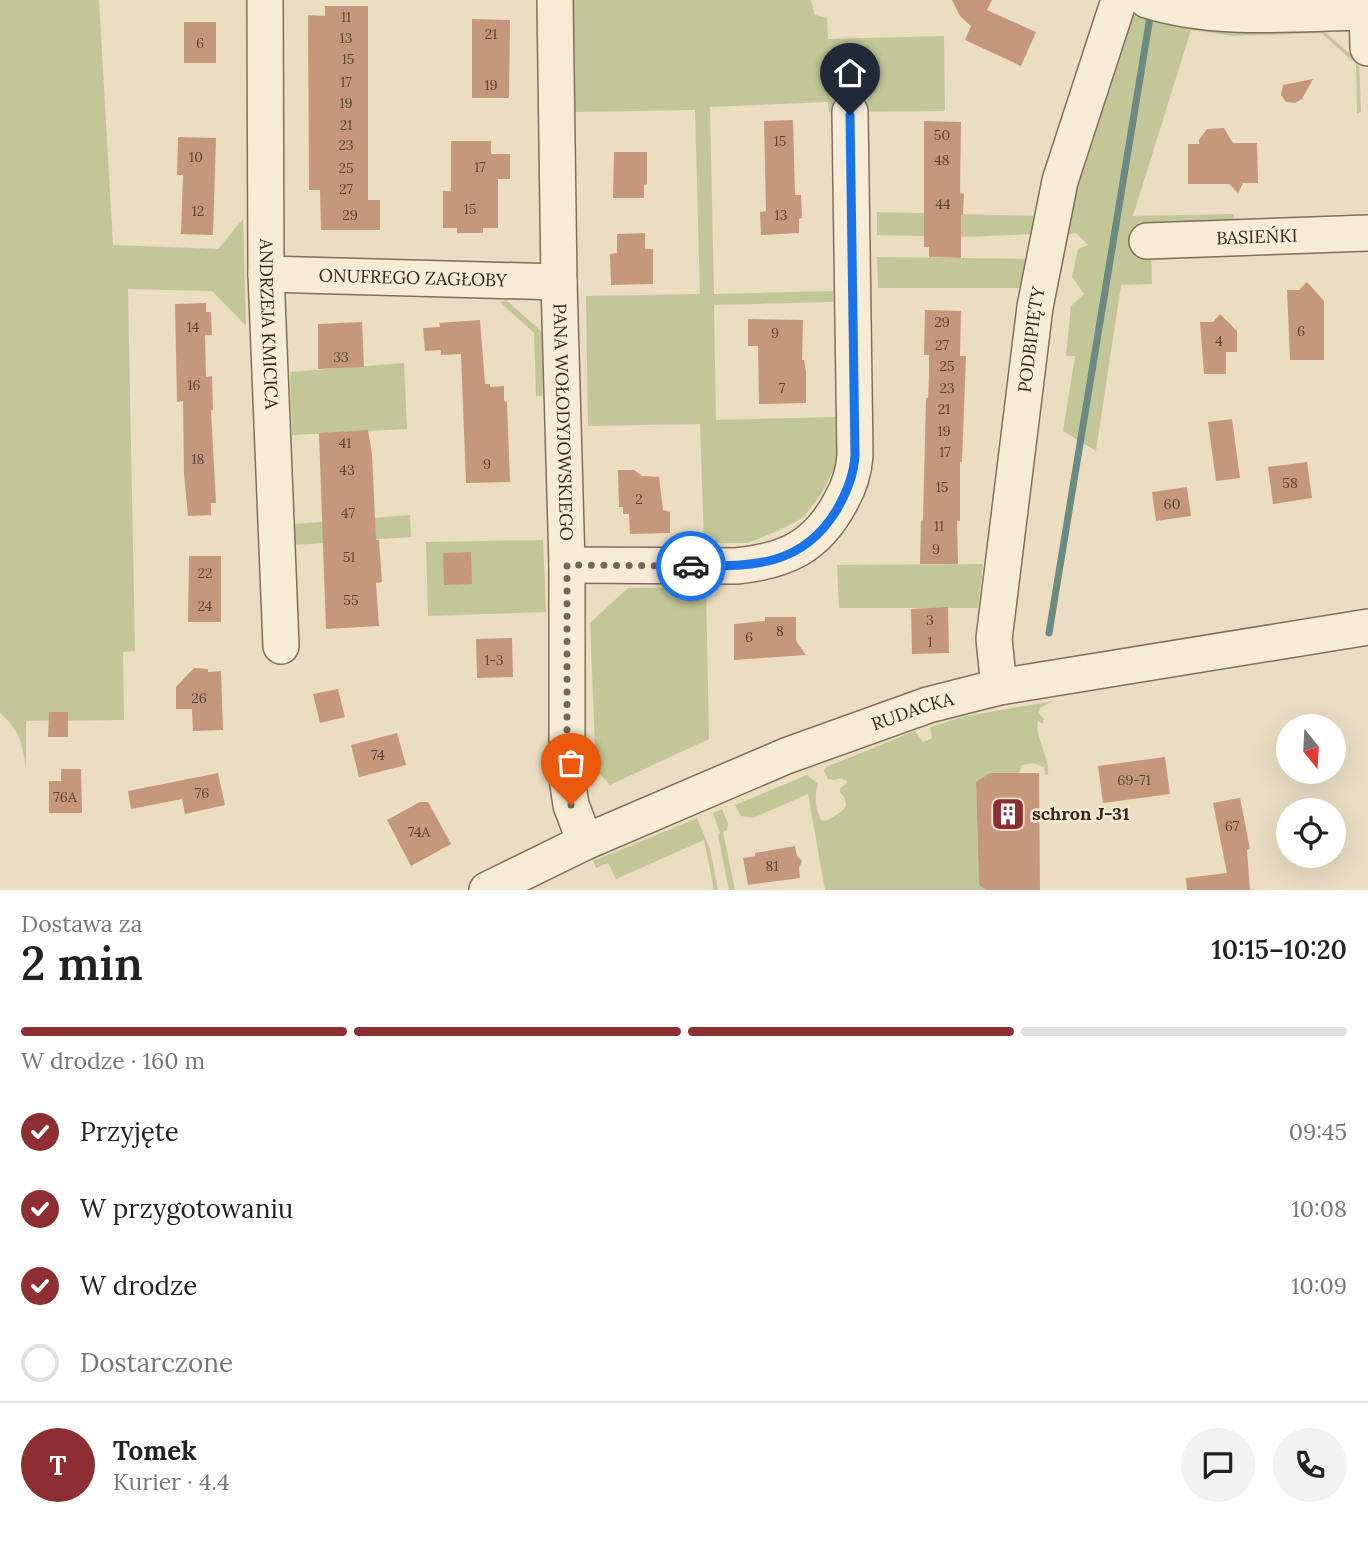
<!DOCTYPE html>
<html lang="pl">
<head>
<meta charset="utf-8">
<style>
  :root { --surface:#fff; --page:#f2f2f2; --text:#222; --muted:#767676; --line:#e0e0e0; --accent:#8d2f32 }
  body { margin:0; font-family:Lora,serif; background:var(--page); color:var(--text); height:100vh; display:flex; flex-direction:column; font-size:26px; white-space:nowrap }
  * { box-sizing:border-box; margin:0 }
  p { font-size:23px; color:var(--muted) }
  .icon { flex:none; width:38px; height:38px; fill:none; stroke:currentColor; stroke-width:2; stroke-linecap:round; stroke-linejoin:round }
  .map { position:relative; height:890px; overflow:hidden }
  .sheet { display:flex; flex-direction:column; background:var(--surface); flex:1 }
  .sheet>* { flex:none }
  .needle { width:46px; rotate:162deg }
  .tools { position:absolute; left:1276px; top:714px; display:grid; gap:14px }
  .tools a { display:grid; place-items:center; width:70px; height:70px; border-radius:50%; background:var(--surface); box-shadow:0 7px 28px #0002; font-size:35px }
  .pin { position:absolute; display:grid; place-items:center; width:60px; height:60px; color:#fff; margin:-72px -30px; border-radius:50% 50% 50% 0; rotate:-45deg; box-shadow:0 0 7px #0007 }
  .pin .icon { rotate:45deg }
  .courier { position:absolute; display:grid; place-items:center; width:70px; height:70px; margin:-35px; border:5px solid #1a73e8; border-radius:50%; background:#fff; color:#222; box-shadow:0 2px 9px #0007 }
  .head em { font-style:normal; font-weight:600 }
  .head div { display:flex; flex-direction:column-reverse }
  .head { display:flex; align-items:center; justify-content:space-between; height:119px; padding:0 21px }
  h1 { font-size:46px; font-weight:600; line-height:52px }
  .bar { display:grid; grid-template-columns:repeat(4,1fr); gap:10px 7px; align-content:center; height:84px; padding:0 21px }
  .bar i { height:9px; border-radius:5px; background:var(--line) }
  .bar .selected { background:var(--accent) }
  .bar p { grid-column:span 4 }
  .line { display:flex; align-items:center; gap:18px; padding:0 21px; border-top:2px solid var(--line) }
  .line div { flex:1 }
  .round { display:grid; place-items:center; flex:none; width:74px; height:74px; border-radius:37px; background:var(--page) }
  ol { padding:0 21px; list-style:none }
  li { display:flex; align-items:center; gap:21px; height:77px }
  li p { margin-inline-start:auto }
  li .icon { padding:7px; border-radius:50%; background:var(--accent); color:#fff; stroke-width:4 }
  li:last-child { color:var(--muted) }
  li i { width:38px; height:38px; border:4px solid var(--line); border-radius:50% }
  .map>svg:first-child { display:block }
  .green { fill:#c3c797 }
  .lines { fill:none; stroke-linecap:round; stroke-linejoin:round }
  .stream { stroke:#6c8a82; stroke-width:7 }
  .building { fill:#c6987b }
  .minor-casing { stroke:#836f5b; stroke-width:38 }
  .minor { stroke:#f6ebd5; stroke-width:35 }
  .done { stroke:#746757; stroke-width:7; stroke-dasharray:0 12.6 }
  .route { stroke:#1a73e8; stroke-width:9 }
  .labels { text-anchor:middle; stroke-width:5; stroke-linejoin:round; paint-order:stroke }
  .number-label { font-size:14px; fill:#584435 }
  .street-label { font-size:18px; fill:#34281e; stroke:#f2e8d1 }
  .poi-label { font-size:18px; font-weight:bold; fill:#34281e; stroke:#f2e8d1; text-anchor:start }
</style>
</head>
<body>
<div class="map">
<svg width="1368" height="890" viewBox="0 0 1368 890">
  <rect width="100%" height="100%" fill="#eaddc2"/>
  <g class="green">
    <path d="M 0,0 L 99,0 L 113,245 L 218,249 L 243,219 L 246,326 L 212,291 L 128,289 L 135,651 L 123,652 L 124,720 L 26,721 L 26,769 C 22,742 21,732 0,713 Z"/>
    <path d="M 573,0 L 811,0 L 815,15 L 827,18 L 828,39 L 944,36 L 945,111 L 829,112 L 828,102 L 710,107 L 714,294 L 833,291 L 833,302 L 714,305 L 716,420 L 835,417 L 836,466 L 821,494 L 804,517 L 782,529 L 748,543 L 704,543 L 700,424 L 588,426 L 586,296 L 700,294 L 695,110 L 575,112 Z"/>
    <path d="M 1135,12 L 1319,27 L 1355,58 L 1359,58 L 1361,112 L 1357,114 L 1356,64 L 1321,33 L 1233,36 L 1191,30 L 1133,216 L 1234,214 L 1234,228 L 1151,248 L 1152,284 L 1121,285 L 1096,451 L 1063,431 L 1075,356 L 1066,356 L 1071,306 L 1084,294 L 1072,277 L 1078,249 L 1088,245 L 1076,233 L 1064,235 L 1077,188 L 1067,186 L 1129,15 Z"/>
    <path d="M 877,212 L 1037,216 L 1033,234 L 961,237 L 877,235 Z"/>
    <path d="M 877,257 L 1028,259 L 1023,288 L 878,288 Z"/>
    <path d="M 506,300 L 542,332 L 543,396 L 536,396 L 534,333 L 500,302 Z"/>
    <path d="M 404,363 L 407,429 L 292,435 L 290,372 Z"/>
    <path d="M 410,515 L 411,537 L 295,545 L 294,524 Z"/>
    <path d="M 543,540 L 546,612 L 428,616 L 426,542 Z"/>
    <path d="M 983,564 L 978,608 L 839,608 L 837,565 Z"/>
    <path d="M 706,587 L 709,739 L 610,785 L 596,770 L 590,623 L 628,588 Z"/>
    <path d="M 1053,701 L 1040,708 L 1039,713 L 1044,719 L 1043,724 L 1038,721 C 1035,740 1050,756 1048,775 L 1045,774 L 1044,767 L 1033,763 L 1022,765 L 1019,773 L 991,773 L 976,782 L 979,884 L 986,890 L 825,890 L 808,794 L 753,818 L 741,816 L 735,805 L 807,775 L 818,784 C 814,798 815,807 821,820 L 826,821 L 841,812 L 846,806 L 845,798 L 840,792 L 840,788 L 846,784 L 847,781 L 841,778 L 834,780 L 828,779 L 824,771 L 826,767 L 915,731 L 923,742 L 932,738 L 930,727 L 966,716 Z"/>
    <path d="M 722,809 L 728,823 L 727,830 L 723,832 L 735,890 L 729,890 L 718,835 L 720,833 L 713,813 Z"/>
    <path d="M 697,818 L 710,849 L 718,890 L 714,890 L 704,840 L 616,879 L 608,863 L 596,868 L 593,861 Z"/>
  </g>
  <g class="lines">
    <path class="stream" d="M 1049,633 L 1150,17"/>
  </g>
  <g class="building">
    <path d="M 952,0 L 992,0 L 987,10 L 1036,32 L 1021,66 L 965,40 L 971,26 L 960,16 Z"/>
    <path d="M 325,6 L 368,6 L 368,200 L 380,200 L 380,230 L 321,230 L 320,190 L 309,190 L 308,15 L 325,16 Z"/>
    <path d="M 472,19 L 510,20 L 509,98 L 472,98 Z"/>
    <rect x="184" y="22" width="32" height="41"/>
    <path d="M 1313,79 L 1302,99 L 1295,103 L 1286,102 L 1281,95 L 1283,85 Z"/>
    <path d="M 793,120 L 795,195 L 801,195 L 802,218 L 799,219 L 799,233 L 761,235 L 760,212 L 766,211 L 764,121 Z"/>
    <path d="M 924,121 L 961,122 L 960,193 L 964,194 L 963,215 L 961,215 L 961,258 L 929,257 L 929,247 L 924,247 Z"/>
    <path d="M 1224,128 L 1233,143 L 1257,143 L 1258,183 L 1243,183 L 1238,193 L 1229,184 L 1188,184 L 1188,144 L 1199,144 L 1199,140 L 1207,129 Z"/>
    <path d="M 178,137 L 216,138 L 213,235 L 181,234 L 183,175 L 177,175 Z"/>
    <path d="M 451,141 L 491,141 L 491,154 L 510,154 L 510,179 L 498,179 L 498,228 L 483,228 L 483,233 L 457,233 L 457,228 L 443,228 L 443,191 L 451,191 Z"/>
    <path d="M 614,152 L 647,152 L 647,184 L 644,185 L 644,198 L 613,198 Z"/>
    <path d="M 645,233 L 645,249 L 653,249 L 653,284 L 611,285 L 610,254 L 617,253 L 617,234 Z"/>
    <path d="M 1307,282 L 1324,301 L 1324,360 L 1290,360 L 1287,290 L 1299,290 Z"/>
    <path d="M 206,303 L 206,312 L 211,312 L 212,335 L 205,335 L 206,377 L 212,376 L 213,410 L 211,410 L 216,503 L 211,503 L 211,515 L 188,516 L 184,474 L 183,401 L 177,402 L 175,304 Z"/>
    <path d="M 925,310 L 961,311 L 960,356 L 966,356 L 962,462 L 960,462 L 960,521 L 957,521 L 958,564 L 920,564 L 921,521 L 923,520 L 926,398 L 928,398 L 929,376 L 929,355 L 924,355 Z"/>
    <path d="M 1220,314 L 1237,331 L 1237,352 L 1226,352 L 1226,374 L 1204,374 L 1200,322 L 1213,322 Z"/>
    <path d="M 748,319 L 803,320 L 802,360 L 804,360 L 806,372 L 806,403 L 759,404 L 758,346 L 748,346 Z"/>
    <path d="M 480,320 L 485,384 L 490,384 L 490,387 L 504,386 L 504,401 L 507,402 L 510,482 L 466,483 L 461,354 L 441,355 L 441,350 L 425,351 L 423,328 L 440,327 L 439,323 Z"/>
    <path d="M 362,322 L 364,367 L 318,369 L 318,324 Z"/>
    <path d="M 1232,419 L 1240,478 L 1216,481 L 1208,422 Z"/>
    <path d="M 368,430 L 372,454 L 376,540 L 379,540 L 382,582 L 376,583 L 379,626 L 326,629 L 319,433 Z"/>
    <path d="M 1307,462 L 1312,498 L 1273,504 L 1268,467 Z"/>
    <path d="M 618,470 L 634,470 L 642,476 L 659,477 L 663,510 L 670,512 L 670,533 L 630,534 L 629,514 L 623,514 L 623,507 L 619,507 Z"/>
    <path d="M 1187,487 L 1191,516 L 1156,521 L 1152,492 Z"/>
    <path d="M 471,552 L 472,584 L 444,585 L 443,553 Z"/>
    <path d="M 189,556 L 221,556 L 221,622 L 188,622 Z"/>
    <path d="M 948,607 L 949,653 L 912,654 L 911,609 Z"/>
    <path d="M 765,617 L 796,617 L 796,641 L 806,655 L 734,660 L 734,624 L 765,621 Z"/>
    <path d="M 512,638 L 513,677 L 477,678 L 476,639 Z"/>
    <path d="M 194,668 L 208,669 L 208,672 L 221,671 L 223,730 L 193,731 L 192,709 L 176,709 L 176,687 Z"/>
    <path d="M 338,689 L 345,717 L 320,723 L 313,694 Z"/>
    <path d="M 49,712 L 68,712 L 68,737 L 48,737 Z"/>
    <path d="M 397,733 L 406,765 L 359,777 L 351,745 Z"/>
    <path d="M 1165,757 L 1170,794 L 1103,803 L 1098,766 Z"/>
    <path d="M 61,769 L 81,769 L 82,813 L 49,813 L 49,781 L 61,781 Z"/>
    <path d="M 218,773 L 225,805 L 185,814 L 182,799 L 131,809 L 128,791 Z"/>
    <path d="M 990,773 L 1039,773 L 1040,890 L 986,890 L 979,885 L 976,782 Z"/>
    <path d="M 1240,798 L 1250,849 L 1247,850 L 1250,890 L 1187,890 L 1186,878 L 1227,873 L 1213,803 Z"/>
    <path d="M 420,802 L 428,802 L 451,844 L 411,866 L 387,820 Z"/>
    <path d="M 795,846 L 797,856 L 802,861 L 799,868 L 800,878 L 748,885 L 743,858 L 755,856 L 755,853 Z"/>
  </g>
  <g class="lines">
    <g class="minor-casing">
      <g id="minor">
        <path id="s1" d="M 265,0 L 266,274 L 281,646"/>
        <path id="s2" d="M 555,0 L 559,282 L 567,565 L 567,778 L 571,805 L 585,842"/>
        <path d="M 1147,0 C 1217,22 1294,13 1367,12"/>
        <path d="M 1367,0 L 1368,48"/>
        <path id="s3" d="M 1147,241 L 1368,233"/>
        <path id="s4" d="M 266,274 L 559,282"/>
        <path d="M 567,565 L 736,566 C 786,561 817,547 841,501 C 849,487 854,472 855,455 L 850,112"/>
        <path id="s5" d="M 999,687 L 994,639 L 1035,307 L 1060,181 L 1119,0"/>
        <path id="s6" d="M 487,890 L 585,842 L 786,756 L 928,705 L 999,687 L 1368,627"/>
      </g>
    </g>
    <use href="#minor" class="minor"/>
  </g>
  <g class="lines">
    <path class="done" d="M 571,805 L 567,778 L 567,565 L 691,566"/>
    <path class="route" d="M 691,566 C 750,566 801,568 836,511 C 846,494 854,476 855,455 L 850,115"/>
  </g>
  <defs>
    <g id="building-square" transform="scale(1.75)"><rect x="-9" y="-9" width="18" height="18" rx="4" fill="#8d2f32" stroke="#f2e8d1"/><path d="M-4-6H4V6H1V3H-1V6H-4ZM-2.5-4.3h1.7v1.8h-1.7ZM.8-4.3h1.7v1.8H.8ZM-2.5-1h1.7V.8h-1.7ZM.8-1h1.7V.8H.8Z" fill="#fff"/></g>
  </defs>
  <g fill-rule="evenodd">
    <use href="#building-square" x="1008" y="814"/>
  </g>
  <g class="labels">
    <g class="number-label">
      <text x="346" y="22">11</text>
      <text x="491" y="39">21</text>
      <text x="346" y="43">13</text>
      <text x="200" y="48">6</text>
      <text x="348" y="64">15</text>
      <text x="346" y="87">17</text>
      <text x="491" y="90">19</text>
      <text x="346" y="108">19</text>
      <text x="346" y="130">21</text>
      <text x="942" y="140">50</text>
      <text x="780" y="146">15</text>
      <text x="346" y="150">23</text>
      <text x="196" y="162">10</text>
      <text x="942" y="165">48</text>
      <text x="480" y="172">17</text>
      <text x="346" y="173">25</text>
      <text x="346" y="194">27</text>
      <text x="943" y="209">44</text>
      <text x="470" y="214">15</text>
      <text x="198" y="216">12</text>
      <text x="350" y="220">29</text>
      <text x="781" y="220">13</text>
      <text x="942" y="327">29</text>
      <text x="193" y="332">14</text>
      <text x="1301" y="336">6</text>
      <text x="775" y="338">9</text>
      <text x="1219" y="346">4</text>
      <text x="942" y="350">27</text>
      <text x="341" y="362">33</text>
      <text x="947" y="371">25</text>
      <text x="194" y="390">16</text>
      <text x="782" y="393">7</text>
      <text x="947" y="393">23</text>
      <text x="944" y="414">21</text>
      <text x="944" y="436">19</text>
      <text x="345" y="448">41</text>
      <text x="945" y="457">17</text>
      <text x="198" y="464">18</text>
      <text x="487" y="469">9</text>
      <text x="347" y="475">43</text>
      <text x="1290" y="488">58</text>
      <text x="942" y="492">15</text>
      <text x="639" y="504">2</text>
      <text x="1172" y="509">60</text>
      <text x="348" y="518">47</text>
      <text x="939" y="531">11</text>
      <text x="936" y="554">9</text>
      <text x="349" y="562">51</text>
      <text x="205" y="578">22</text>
      <text x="351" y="605">55</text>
      <text x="205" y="611">24</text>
      <text x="930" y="625">3</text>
      <text x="780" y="636">8</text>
      <text x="749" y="642">6</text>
      <text x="930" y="647">1</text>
      <text x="494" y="665">1-3</text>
      <text x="199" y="703">26</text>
      <text x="378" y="760">74</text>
      <text x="1134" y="785">69-71</text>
      <text x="202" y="798">76</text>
      <text x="65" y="802">76A</text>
      <text x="1232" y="831">67</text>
      <text x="419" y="837">74A</text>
      <text x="772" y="871">81</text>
    </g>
    <g class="street-label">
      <text dy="6" stroke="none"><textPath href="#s3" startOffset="110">BASIEŃKI</textPath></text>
      <text dy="6" stroke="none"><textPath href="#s4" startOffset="147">ONUFREGO ZAGŁOBY</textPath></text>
      <text dy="6" stroke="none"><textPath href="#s1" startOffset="324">ANDRZEJA KMICICA</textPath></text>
      <text dy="6" stroke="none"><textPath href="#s5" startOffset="350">PODBIPIĘTY</textPath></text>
      <text dy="6" stroke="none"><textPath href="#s2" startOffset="422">PANA WOŁODYJOWSKIEGO</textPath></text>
      <text dy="6" stroke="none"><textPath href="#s6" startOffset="462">RUDACKA</textPath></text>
    </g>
    <g class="poi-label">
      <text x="1032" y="820">schron J-31</text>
    </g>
  </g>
</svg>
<div class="tools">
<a><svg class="needle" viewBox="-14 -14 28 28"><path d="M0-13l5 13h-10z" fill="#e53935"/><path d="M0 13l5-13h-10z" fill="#767676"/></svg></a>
<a><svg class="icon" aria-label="locate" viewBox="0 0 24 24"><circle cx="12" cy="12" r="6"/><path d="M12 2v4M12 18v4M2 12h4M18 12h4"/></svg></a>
</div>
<div class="pin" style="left:571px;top:805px;background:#ea580c"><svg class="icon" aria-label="bag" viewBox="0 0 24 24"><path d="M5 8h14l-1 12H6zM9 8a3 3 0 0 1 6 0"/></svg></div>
<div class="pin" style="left:850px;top:115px;background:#1f2937"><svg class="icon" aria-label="home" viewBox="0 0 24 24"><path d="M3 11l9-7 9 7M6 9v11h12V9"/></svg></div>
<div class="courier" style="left:691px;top:566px"><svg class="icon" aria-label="car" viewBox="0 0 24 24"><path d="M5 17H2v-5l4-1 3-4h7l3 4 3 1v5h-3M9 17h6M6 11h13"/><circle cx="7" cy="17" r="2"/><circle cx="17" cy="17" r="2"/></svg></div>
</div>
<section class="sheet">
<div class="head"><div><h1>2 min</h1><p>Dostawa za</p></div><em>10:15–10:20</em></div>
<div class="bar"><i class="selected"></i><i class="selected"></i><i class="selected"></i><i></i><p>W drodze · 160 m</p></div>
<ol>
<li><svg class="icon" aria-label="check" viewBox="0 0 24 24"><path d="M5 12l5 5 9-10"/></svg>Przyjęte<p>09:45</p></li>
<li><svg class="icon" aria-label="check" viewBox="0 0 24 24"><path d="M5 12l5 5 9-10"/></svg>W przygotowaniu<p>10:08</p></li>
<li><svg class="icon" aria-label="check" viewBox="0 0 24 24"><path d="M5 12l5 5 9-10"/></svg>W drodze<p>10:09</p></li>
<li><i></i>Dostarczone</li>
</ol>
<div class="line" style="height:126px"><b class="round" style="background:var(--accent);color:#fff">T</b><div><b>Tomek</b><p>Kurier · 4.4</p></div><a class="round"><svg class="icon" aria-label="chat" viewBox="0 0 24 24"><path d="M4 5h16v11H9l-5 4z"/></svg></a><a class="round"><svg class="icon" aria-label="phone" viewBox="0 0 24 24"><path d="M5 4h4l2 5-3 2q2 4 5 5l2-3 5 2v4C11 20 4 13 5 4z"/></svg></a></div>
</section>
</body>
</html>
